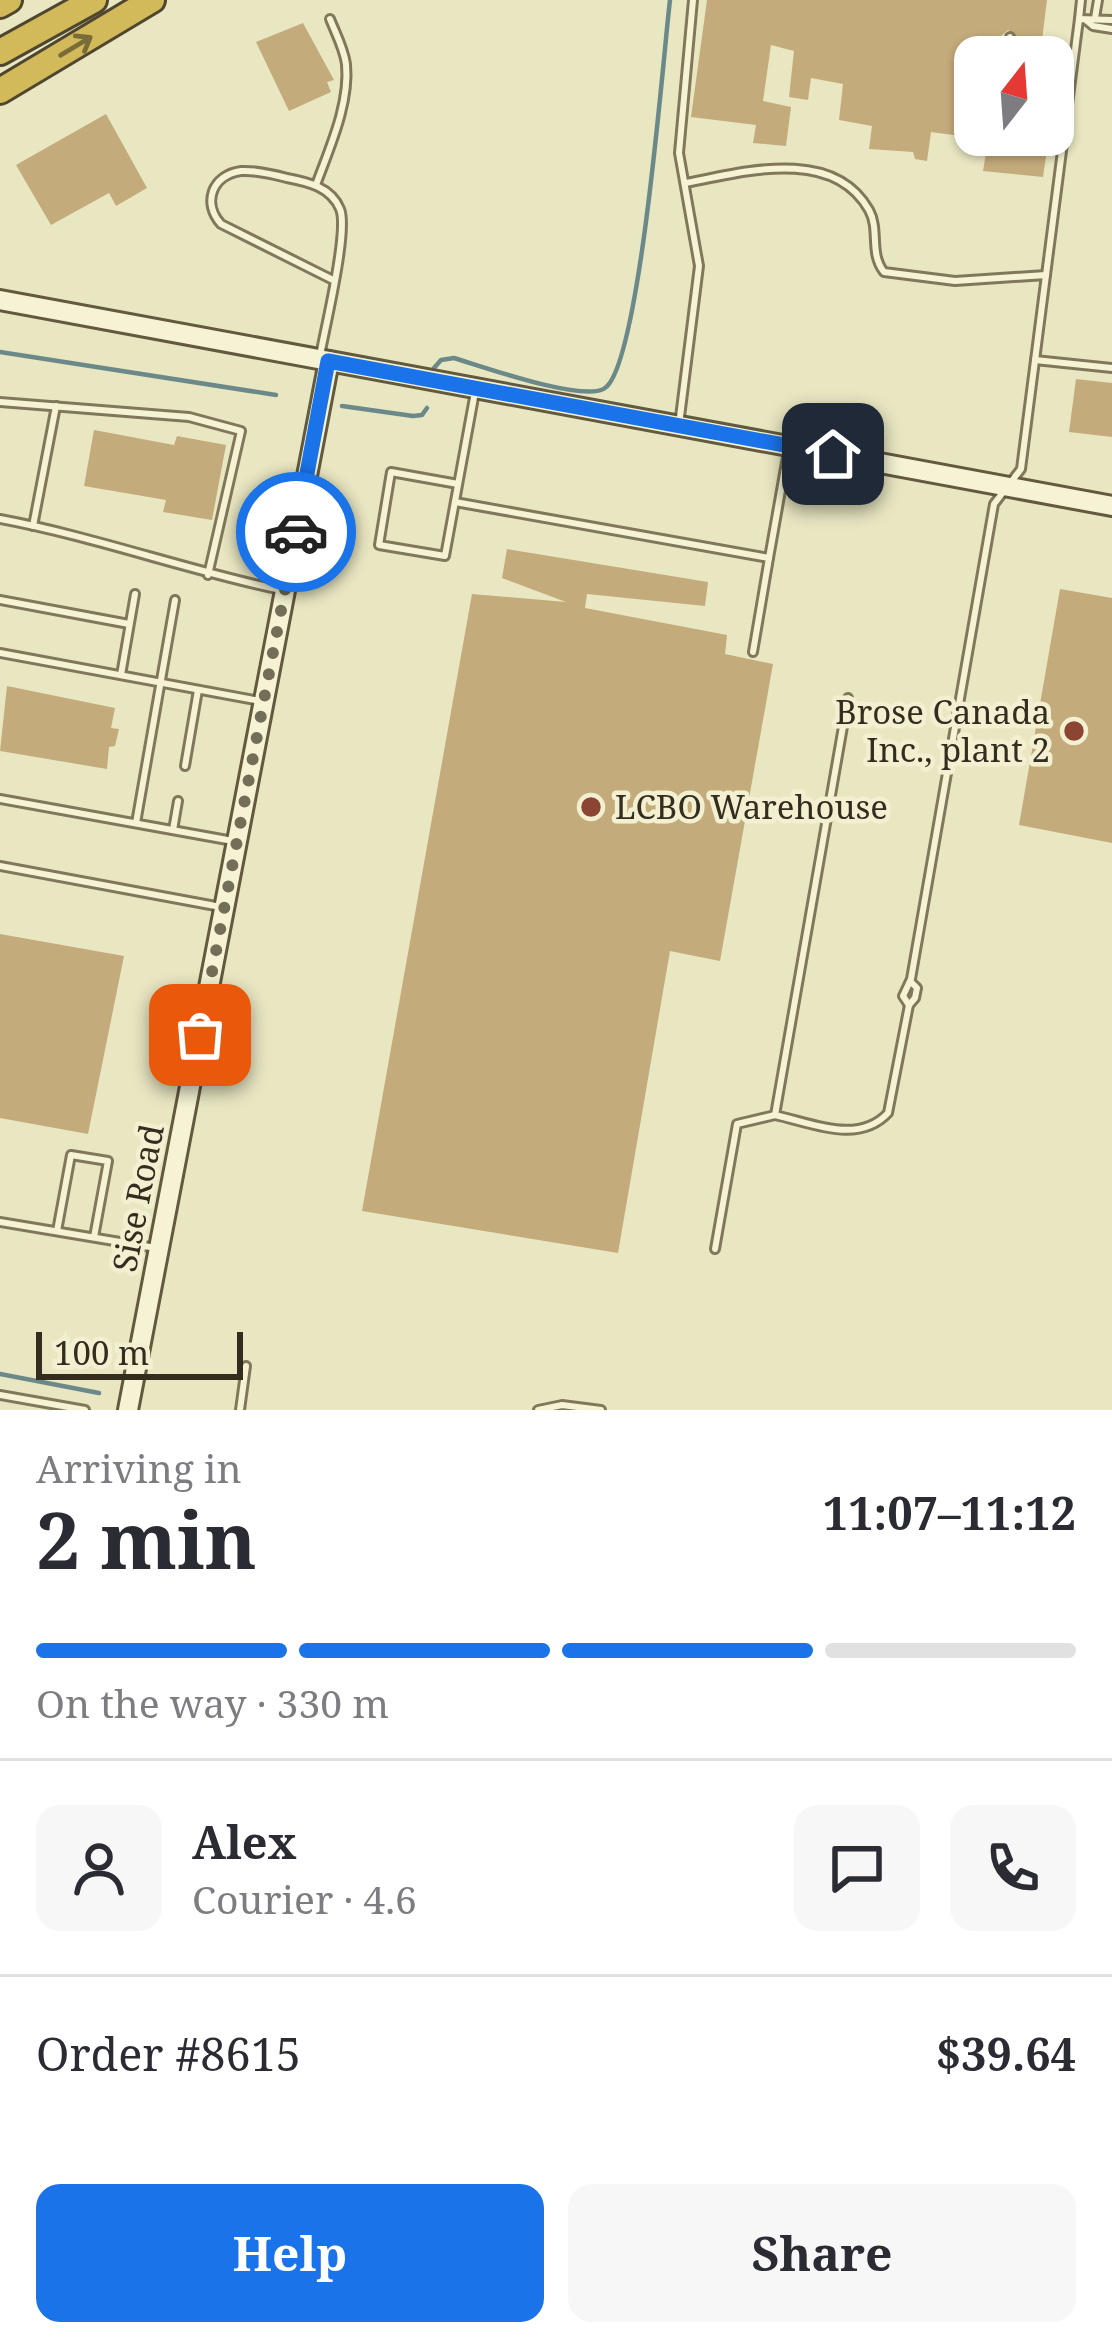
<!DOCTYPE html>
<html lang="en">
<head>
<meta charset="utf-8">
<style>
  :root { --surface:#fff; --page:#f7f7f7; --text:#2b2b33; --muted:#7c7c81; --line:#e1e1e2; --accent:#1a73e8 }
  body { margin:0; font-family:"Noto Serif",serif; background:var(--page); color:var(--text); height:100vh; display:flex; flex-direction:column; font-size:45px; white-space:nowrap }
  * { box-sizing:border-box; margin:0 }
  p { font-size:39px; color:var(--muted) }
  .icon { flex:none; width:66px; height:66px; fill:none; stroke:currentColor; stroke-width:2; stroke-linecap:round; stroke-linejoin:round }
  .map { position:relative; height:1410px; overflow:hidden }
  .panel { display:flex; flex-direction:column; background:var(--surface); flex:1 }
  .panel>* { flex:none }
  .needle { width:78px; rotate:17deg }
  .tools { position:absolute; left:954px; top:36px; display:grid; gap:24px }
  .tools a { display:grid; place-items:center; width:120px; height:120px; border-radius:24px; background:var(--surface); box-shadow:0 3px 9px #0004; font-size:60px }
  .scale { position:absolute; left:36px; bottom:30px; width:207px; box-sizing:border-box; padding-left:12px; border:6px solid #322d1e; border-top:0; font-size:33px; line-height:42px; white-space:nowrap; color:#322d1e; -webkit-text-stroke:9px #f2f0d1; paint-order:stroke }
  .pin { position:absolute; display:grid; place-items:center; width:102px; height:102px; color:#fff; margin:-51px; border-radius:24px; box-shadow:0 6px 18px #0006 }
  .courier { position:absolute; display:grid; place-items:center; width:120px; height:120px; margin:-60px; border:9px solid #1a73e8; border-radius:50%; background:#fff; color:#222; box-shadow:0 3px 15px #0007 }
  .summary em { font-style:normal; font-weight:700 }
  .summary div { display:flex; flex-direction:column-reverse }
  .summary { display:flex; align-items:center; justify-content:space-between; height:204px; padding:0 36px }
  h1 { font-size:78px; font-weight:700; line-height:90px }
  .bar { display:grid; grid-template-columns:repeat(4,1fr); gap:18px 12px; align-content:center; height:144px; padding:0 36px }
  .bar i { height:15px; border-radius:9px; background:var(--line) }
  .bar .current { background:var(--accent) }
  .bar p { grid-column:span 4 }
  .line { display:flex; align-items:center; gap:30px; padding:0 36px; border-top:3px solid var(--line) }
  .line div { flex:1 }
  .round { display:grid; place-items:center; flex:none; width:126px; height:126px; border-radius:24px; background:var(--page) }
  .primary-button { display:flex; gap:24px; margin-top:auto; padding:24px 36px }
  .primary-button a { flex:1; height:138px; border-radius:24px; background:var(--accent); color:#fff; font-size:48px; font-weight:700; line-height:138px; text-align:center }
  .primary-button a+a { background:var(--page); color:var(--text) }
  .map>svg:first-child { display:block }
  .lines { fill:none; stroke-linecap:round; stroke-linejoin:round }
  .stream { stroke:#6c8989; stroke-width:4.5 }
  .building { fill:#c4ab7b }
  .lane-casing { stroke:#81785b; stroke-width:12 }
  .secondary-casing { stroke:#63593e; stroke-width:24 }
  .highway-casing { stroke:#4f462f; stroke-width:30 }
  .lane { stroke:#f5f3d4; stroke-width:6 }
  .secondary { stroke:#f5f3d4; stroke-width:18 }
  .highway { stroke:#d2b959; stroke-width:24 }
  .oneway { stroke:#7a6c39 }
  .done { stroke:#726e57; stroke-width:12; stroke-dasharray:0 21.6 }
  .route { stroke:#1a73e8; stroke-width:15 }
  .poi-dot { fill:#8b4530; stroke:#f2f0d1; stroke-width:4.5 }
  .labels { text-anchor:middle; stroke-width:9; stroke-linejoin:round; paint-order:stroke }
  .poi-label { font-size:33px; fill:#322d1e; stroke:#f2f0d1; text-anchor:end }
  .street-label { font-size:33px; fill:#322d1e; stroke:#f2f0d1 }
</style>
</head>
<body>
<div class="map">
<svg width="1112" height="1410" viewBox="0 0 1112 1410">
  <rect width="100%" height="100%" fill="#e9e7c2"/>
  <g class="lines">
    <g class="stream">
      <path d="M 0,352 L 276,395"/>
      <path d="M 434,368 L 441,360 L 454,358 C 481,366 584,403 605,388 C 640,364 663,57 670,0"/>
      <path d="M 342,406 L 413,416 L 422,415 L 427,408"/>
      <path d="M 0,1374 L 99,1393"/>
    </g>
  </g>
  <g class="building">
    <path d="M 707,0 L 1047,0 L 1042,40 L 1018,38 L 1008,30 L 1001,36 L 999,57 L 975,57 L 975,138 L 931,132 L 927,161 L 915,159 L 913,152 L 869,149 L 872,126 L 839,120 L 843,84 L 811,78 L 808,100 L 789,97 L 794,51 L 771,45 L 763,101 L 791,107 L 786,146 L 753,143 L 756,125 L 691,117 Z"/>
    <path d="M 303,23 L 334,80 L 327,82 L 331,92 L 289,111 L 256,42 Z"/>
    <path d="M 106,114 L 147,188 L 116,206 L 109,193 L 51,225 L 16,165 Z"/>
    <path d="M 989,135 L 1049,135 L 1043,177 L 983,171 Z"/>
    <path d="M 1076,379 L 1112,383 L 1112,437 L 1069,432 Z"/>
    <path d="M 94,430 L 174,445 L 177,436 L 226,445 L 212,520 L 163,512 L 166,500 L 84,486 Z"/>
    <path d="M 507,549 L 708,582 L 705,606 L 587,594 L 585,608 L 727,635 L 725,654 L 773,664 L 720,961 L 670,951 L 618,1253 L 362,1211 L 472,594 L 566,602 L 502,578 Z"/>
    <path d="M 1060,589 L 1112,598 L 1112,843 L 1019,825 Z"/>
    <path d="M 7,686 L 115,708 L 111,728 L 119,729 L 115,746 L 109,747 L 107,769 L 0,751 Z"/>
    <path d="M 0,934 L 124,956 L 88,1134 L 0,1118 Z"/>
  </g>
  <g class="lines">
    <g class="lane-casing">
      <g id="lane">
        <path d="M 1095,18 L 1098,0"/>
        <path d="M 1079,19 L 1081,0"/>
        <path d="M 1087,21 L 1093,26 L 1112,29"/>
        <path d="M 1010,37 L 1018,57"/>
        <path d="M 1053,77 L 1071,80"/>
        <path d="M 686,183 C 743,172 833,146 869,210 C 880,230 869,253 884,272 L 955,281 L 1046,275"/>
        <path d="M 316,185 C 329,149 350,104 346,64 C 344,49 336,34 330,19"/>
        <path d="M 320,356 C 325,328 349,230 340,209 C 331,187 308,182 287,178 C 272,174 256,170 241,171 C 212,175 202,203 221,224 L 333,280"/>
        <path d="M 1035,360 L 1112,368"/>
        <path d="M 0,402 L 189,417 L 241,431 L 208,575"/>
        <path d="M 679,425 L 699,266 L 679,153 L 693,0"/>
        <path d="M 458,484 L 391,472 L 379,545 L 445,556 L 475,392"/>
        <path d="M 455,502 L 769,558 L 788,451"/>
        <path d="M 0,519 C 96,537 186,570 281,590"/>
        <path d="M 33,526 L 56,406"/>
        <path d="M 0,600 L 129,624"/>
        <path d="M 753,652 L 769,558"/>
        <path d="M 0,653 L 260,701"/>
        <path d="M 121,675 L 135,594"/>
        <path d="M 848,698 L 775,1115 C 812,1123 858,1145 888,1113 L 909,1005 L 915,998 L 917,988 L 911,982"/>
        <path d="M 185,766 L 198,690"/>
        <path d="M 0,799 L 233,841"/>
        <path d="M 136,823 L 175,600"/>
        <path d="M 173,830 L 178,801"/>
        <path d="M 0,866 L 221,907"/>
        <path d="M 909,1005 L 903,996 L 911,979 L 994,504 L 1021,469 L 1079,19 L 1112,20"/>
        <path d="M 0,1222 L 156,1248"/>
        <path d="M 57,1231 L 71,1155 L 108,1161 L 94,1237"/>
        <path d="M 715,1249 L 737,1124 L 775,1115"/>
        <path d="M 0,1395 L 85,1410"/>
        <path d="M 240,1410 L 246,1366"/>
        <path d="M 538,1410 L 562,1405 L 601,1410"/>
      </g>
    </g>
    <g class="secondary-casing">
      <g id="secondary">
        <path d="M 0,300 L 1112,506"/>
        <path d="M 128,1410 L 329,361"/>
      </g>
    </g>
    <g class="highway-casing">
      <g id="highway">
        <path d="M 0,5 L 9,0"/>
        <path d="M 0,52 L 94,0"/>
        <path d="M 0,91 L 152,0"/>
      </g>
    </g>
    <use href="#lane" class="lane"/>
    <use href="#secondary" class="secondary"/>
    <use href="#highway" class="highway"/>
  </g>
  <defs><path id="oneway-shaft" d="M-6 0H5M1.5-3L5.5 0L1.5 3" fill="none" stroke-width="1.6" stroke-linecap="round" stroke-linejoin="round" transform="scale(3)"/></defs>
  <use class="oneway" href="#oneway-shaft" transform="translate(76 46) rotate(-31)"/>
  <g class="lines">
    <path class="done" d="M 200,1035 L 296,532"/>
    <path class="route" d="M 296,532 L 328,361 L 833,454"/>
  </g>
  <g class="poi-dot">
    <circle cx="1074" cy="731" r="12"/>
    <circle cx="591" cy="807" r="12"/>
  </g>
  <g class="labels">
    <g class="poi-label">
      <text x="1050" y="724">Brose Canada<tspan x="1050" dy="38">Inc., plant 2</tspan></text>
      <text x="615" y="819" text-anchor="start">LCBO Warehouse</text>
    </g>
    <g class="street-label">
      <text transform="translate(138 1198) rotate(-79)" y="12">Sise Road</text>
    </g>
  </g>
</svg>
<div class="tools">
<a><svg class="needle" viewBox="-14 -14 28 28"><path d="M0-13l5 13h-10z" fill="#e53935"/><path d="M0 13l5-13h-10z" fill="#7c7c81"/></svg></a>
</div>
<div class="scale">100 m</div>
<div class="pin" style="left:200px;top:1035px;background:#ea580c"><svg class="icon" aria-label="bag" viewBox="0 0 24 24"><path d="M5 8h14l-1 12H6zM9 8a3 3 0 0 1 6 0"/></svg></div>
<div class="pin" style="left:833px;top:454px;background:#1f2937"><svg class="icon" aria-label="home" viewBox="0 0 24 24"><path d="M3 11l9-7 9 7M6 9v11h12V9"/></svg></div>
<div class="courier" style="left:296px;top:532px"><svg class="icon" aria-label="car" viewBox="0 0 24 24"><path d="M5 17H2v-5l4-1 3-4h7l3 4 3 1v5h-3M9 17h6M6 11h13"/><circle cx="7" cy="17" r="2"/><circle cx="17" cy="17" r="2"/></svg></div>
</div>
<section class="panel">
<div class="summary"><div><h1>2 min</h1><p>Arriving in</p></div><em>11:07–11:12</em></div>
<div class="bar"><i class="current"></i><i class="current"></i><i class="current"></i><i></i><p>On the way · 330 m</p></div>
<div class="line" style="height:216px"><a class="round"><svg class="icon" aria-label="person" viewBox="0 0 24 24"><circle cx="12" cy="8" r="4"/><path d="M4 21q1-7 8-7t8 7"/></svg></a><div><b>Alex</b><p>Courier · 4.6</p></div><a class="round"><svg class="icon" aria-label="chat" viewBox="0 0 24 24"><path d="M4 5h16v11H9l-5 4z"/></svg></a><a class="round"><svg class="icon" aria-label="phone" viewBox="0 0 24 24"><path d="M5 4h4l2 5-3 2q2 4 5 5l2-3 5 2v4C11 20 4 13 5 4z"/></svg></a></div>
<div class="line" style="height:156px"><div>Order #8615</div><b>$39.64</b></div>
<div class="primary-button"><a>Help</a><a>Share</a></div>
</section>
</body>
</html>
